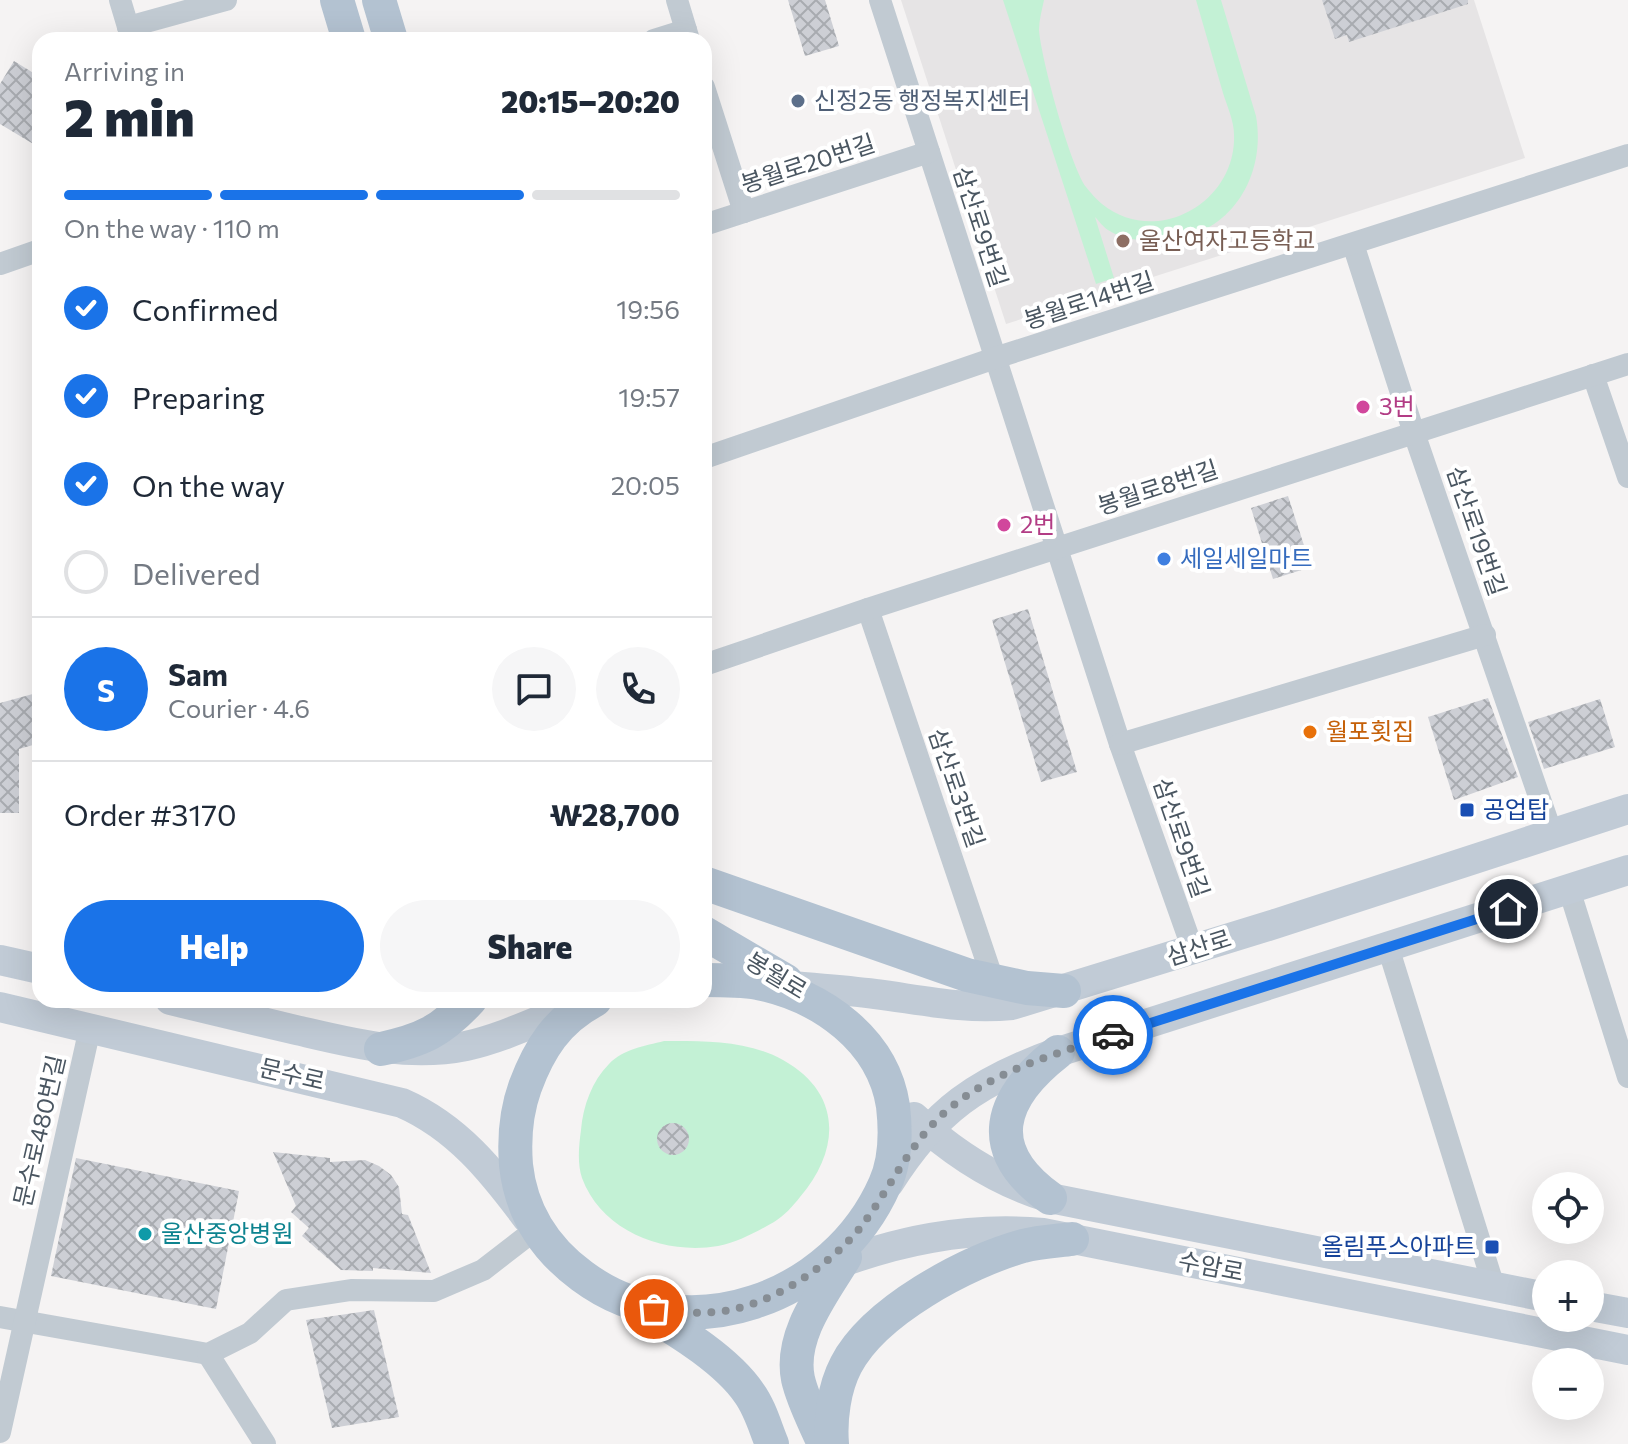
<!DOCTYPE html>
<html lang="en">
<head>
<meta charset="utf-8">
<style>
  :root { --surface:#fff; --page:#f6f6f7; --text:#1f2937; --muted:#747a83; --line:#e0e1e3; --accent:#1a73e8 }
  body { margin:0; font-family:Commissioner,"Noto Sans KR",sans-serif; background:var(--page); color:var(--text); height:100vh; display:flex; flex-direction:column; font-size:30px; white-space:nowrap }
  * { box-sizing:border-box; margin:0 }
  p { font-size:26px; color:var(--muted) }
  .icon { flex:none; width:44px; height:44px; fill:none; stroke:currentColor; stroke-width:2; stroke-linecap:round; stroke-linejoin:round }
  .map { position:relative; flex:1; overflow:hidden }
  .sheet { position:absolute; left:32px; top:32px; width:680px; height:976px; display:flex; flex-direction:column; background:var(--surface); border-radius:24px; box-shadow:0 8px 32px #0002 }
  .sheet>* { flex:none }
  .fabs { position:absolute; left:1532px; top:1172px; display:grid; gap:16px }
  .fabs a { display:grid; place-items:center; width:72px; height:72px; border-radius:50%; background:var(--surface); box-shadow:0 8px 32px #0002; font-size:40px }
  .pin { position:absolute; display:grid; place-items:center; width:68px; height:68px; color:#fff; margin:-34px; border:4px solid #fff; border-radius:50%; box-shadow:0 2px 8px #0007 }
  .courier { position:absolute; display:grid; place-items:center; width:80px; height:80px; margin:-40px; border:6px solid #1a73e8; border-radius:50%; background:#fff; color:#222; box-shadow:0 2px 10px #0007 }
  .summary em { font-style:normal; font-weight:800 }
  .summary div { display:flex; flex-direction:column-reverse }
  .summary { display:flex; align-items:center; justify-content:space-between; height:136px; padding:0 32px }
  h1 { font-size:52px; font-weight:800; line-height:60px }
  .bar { display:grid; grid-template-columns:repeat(4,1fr); gap:12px 8px; align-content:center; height:96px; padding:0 32px }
  .bar i { height:10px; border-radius:6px; background:var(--line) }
  .bar .current { background:var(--accent) }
  .bar p { grid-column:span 4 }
  .line { display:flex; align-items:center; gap:20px; padding:0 32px; border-top:2px solid var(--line) }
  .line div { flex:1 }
  .round { display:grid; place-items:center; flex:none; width:84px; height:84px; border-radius:42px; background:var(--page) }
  ol { padding:0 32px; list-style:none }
  li { display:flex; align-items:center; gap:24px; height:88px }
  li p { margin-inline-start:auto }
  li .icon { padding:8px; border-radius:50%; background:var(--accent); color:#fff; stroke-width:4 }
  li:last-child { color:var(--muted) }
  li i { width:44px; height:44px; border:4px solid var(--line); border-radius:50% }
  .button { display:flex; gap:16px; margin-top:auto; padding:16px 32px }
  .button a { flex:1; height:92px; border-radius:48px; background:var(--accent); color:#fff; font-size:32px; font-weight:800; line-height:92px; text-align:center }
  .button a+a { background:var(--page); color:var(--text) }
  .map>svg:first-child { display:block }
  .education { fill:#e6e4e5 }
  .green { fill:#c3f1d5 }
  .building { fill:url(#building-cross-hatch) }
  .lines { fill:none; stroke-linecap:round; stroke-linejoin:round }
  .minor { stroke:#c1cad2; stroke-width:22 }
  .secondary { stroke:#c1cbd6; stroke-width:30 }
  .primary { stroke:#b3c2d1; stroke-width:34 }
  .done { stroke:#868d94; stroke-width:8; stroke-dasharray:0 14.4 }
  .route { stroke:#1a73e8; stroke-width:10 }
  .service-dot { fill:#5c6f8a; stroke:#fff; stroke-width:3 }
  .education-dot { fill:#8d6e63; stroke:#fff; stroke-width:3 }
  .hotel-dot { fill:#d1479c; stroke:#fff; stroke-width:3 }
  .shop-dot { fill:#3f7fe0; stroke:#fff; stroke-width:3 }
  .food-dot { fill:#e8710a; stroke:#fff; stroke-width:3 }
  .transit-dot { fill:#1a4fb4; stroke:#fff; stroke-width:3 }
  .culture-dot { fill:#0f9aa8; stroke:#fff; stroke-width:3 }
  .labels { text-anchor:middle; stroke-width:8; stroke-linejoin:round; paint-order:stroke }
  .service-label { font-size:24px; fill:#4e5e75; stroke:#fff; text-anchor:start }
  .street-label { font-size:24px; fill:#4a5661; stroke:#fff }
  .education-label { font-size:24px; fill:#785e54; stroke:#fff; text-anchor:start }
  .hotel-label { font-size:24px; fill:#b23c85; stroke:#fff; text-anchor:start }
  .shop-label { font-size:24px; fill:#366cbe; stroke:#fff; text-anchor:start }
  .food-label { font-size:24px; fill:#c56008; stroke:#fff; text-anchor:start }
  .transit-label { font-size:24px; fill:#164399; stroke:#fff; text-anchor:start }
  .culture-label { font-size:24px; fill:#0d838f; stroke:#fff; text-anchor:start }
</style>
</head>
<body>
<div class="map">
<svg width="1628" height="1444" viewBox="0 0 1628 1444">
  <defs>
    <pattern id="building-cross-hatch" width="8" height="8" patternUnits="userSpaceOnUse" patternTransform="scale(2)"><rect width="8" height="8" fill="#cdcfd5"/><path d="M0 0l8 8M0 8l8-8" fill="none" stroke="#a8abb0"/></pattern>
  </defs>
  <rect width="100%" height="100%" fill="#f5f3f3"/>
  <path class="education" d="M 901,0 L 1474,0 L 1525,158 L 1006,324 Z"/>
  <g class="green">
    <path d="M 1003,0 L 1044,0 C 1042,10 1039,20 1039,30 C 1041,58 1070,165 1086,187 C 1090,192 1097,200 1102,204 C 1157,248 1237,202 1234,134 C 1234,121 1227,106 1223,93 C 1214,62 1205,31 1196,0 L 1221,0 L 1256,116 C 1267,179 1228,238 1162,241 C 1145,241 1122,240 1108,230 C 1103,227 1099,221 1095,217 L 1114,278 L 1096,284 Z"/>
    <path d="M 664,1041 C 704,1041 747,1040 783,1060 C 842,1093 841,1149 800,1197 C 793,1206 784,1216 774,1222 C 758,1231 737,1243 718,1246 C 665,1255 602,1232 582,1178 C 577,1163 579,1145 581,1130 C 583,1106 592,1081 609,1064 C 623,1049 645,1046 664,1041 Z"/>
  </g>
  <g class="building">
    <path d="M 788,0 L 825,0 L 839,46 L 805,56 Z"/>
    <path d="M 1322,0 L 1468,0 L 1468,4 L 1349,42 L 1347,35 L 1335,39 Z"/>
    <path d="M 14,61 L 40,77 L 40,148 L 0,124 L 0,84 Z"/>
    <path d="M 1288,496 L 1311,567 L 1273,579 L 1251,508 Z"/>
    <path d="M 1028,609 L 1077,772 L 1041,782 L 992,620 Z"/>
    <path d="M 40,692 L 40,743 L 19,749 L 19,813 L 0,813 L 0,703 Z"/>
    <path d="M 1488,698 L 1518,777 L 1454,800 L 1428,717 Z"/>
    <path d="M 1600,699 L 1615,747 L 1544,769 L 1528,722 Z"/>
    <circle cx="673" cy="1139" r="16"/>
    <path d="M 273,1152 L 330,1158 L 330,1162 L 365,1160 L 379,1166 L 391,1175 L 399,1187 L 402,1214 L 408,1215 L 431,1273 L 373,1268 L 373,1271 L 341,1270 L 302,1236 L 309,1228 L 291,1212 L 296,1206 Z"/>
    <path d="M 76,1158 L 239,1191 L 216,1309 L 51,1276 Z"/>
    <path d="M 374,1310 L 399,1417 L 332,1428 L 306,1320 Z"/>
  </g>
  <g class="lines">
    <g class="minor">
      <path d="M 120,0 L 132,40"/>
      <path d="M 677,0 L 689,40"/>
      <path d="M 880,0 L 1120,744 L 1193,950"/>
      <path d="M 128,27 L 226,0"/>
      <path d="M 654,40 L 686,30"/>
      <path d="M 704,87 L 744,212"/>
      <path d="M 704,225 L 929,152"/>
      <path d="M 1353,244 L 1414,433 L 1552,834"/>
      <path d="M 0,264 L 40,250"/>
      <path d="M 1593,375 L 1628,477"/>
      <path d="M 704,458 L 995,358 L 1628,155"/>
      <path d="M 868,609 L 994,983"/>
      <path d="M 704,665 L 868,609 L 1628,364"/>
      <path d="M 1120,744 L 1485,635"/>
      <path d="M 1569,889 L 1628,1077"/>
      <path d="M 1388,947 L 1494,1287"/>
      <path d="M 0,1317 L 208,1354 L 250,1333 L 286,1300 L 351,1290 L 434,1291 L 483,1270 L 536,1229"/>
      <path d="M 208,1354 L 265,1444"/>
      <path d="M 0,1432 L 90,1028"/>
    </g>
    <g class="secondary">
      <path d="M 0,960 L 40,969"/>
      <path d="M 782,985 C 813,988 844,990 875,994 C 922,1000 965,1010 1012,1005 L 1278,923 L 1628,809"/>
      <path d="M 170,1000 C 212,1010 254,1020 296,1030 C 352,1043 408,1058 466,1046 C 506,1037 543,1018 581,1004"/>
      <path d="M 0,1007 L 402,1103 C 457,1127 492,1171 527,1218"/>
      <path d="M 914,1117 C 954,1154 997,1182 1050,1198 L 1546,1297"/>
      <path d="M 889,1183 C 935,1110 978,1081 1058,1052 L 1628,870"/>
      <path d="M 824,1269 C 895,1241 966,1226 1043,1233 L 1628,1350"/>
      <path d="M 1590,1306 L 1628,1313"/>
    </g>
    <g class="primary">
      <path d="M 337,0 L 349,40"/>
      <path d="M 379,0 L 391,40"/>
      <path d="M 704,883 L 967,975 L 1027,988 L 1064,991"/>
      <path d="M 704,933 L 786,981"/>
      <path d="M 595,1000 C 557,1020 539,1049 525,1087 C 516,1112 514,1139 516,1165 C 521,1212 544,1248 582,1276 C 687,1354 835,1298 885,1184 C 896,1160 896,1132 893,1106 C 883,1040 822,996 758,983 C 741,980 722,980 704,980"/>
      <path d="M 381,1049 C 423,1040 441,1031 470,1000"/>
      <path d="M 1050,1198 C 982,1149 999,1098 1058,1052"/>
      <path d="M 647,1313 C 680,1331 728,1362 749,1393 C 760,1408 765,1427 772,1444"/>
      <path d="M 824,1444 C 815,1423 803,1401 798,1379 C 789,1335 824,1292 845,1257"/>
      <path d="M 832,1444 C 830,1419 834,1388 846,1365 C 874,1311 966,1262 1023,1246 C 1039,1242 1056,1241 1072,1239"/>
    </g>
  </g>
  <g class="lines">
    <path class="done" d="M 654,1309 C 675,1312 694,1314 715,1312 C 768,1308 827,1268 860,1228 C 889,1191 907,1147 943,1114 C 991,1071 1053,1055 1113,1035"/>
    <path class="route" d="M 1113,1035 L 1508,909"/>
  </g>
  <circle class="service-dot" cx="798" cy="101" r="8"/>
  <circle class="education-dot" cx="1123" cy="241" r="8"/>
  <g class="hotel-dot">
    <circle cx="1363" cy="407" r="8"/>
    <circle cx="1004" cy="525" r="8"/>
  </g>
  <circle class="shop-dot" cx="1164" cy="559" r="8"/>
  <circle class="food-dot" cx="1310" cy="732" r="8"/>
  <g class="transit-dot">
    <rect x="1459" y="802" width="16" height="16" rx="4"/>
    <rect x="1484" y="1239" width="16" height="16" rx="4"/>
  </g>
  <circle class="culture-dot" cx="145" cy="1234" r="8"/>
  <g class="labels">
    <g class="service-label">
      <text x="814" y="109">신정2동 행정복지센터</text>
    </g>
    <g class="street-label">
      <text transform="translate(808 164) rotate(-18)" y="8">봉월로20번길</text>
      <text transform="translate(980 227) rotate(72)" y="8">삼산로9번길</text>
      <text transform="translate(1089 301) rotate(-18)" y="8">봉월로14번길</text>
      <text transform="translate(1158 488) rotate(-18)" y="8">봉월로8번길</text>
      <text transform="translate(1476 531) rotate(71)" y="8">삼산로19번길</text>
      <text transform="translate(956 788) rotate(71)" y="8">삼산로3번길</text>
      <text transform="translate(1181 838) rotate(71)" y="8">삼산로9번길</text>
      <text transform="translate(1199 948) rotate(-18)" y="8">삼산로</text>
      <text transform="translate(776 976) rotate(31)" y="8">봉월로</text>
      <text transform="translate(292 1075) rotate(13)" y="8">문수로</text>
      <text transform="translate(40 1131) rotate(-77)" y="8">문수로480번길</text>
      <text transform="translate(1211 1267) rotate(11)" y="8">수암로</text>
    </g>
    <g class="education-label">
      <text x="1139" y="249">울산여자고등학교</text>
    </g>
    <g class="hotel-label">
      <text x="1379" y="415">3번</text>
      <text x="1020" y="533">2번</text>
    </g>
    <g class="shop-label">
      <text x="1180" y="567">세일세일마트</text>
    </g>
    <g class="food-label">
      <text x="1326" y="740">월포횟집</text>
    </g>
    <g class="transit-label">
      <text x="1483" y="818">공업탑</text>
      <text x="1476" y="1255" text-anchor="end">올림푸스아파트</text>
    </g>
    <g class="culture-label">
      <text x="161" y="1242">울산중앙병원</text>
    </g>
  </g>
</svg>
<div class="fabs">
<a><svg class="icon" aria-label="locate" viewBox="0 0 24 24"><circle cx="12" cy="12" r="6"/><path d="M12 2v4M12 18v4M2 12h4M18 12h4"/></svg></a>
<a>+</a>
<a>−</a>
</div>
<div class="pin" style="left:654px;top:1309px;background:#ea580c"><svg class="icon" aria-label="bag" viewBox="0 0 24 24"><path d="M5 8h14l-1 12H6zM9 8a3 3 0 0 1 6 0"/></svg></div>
<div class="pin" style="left:1508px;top:909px;background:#1f2937"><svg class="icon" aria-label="home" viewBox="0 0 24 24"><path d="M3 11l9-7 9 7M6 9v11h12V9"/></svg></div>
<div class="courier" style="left:1113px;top:1035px"><svg class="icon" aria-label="car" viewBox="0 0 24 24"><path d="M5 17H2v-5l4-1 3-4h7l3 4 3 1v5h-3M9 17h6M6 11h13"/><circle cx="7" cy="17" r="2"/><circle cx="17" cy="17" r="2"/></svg></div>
<section class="sheet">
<div class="summary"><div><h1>2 min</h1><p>Arriving in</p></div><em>20:15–20:20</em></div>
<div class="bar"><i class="current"></i><i class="current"></i><i class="current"></i><i></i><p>On the way · 110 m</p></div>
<ol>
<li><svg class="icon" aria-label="check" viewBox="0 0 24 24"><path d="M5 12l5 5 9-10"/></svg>Confirmed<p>19:56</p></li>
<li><svg class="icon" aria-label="check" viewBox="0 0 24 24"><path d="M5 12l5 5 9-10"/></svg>Preparing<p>19:57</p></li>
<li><svg class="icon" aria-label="check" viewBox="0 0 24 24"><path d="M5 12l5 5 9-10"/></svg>On the way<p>20:05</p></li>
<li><i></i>Delivered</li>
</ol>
<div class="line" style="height:144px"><b class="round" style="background:var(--accent);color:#fff">S</b><div><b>Sam</b><p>Courier · 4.6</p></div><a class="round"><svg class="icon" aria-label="chat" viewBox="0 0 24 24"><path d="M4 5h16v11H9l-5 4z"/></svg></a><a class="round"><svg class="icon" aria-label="phone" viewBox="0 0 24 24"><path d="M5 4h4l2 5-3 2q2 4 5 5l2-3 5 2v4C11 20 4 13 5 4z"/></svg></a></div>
<div class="line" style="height:104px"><div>Order #3170</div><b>₩28,700</b></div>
<div class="button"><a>Help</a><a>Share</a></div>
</section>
</div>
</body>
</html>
